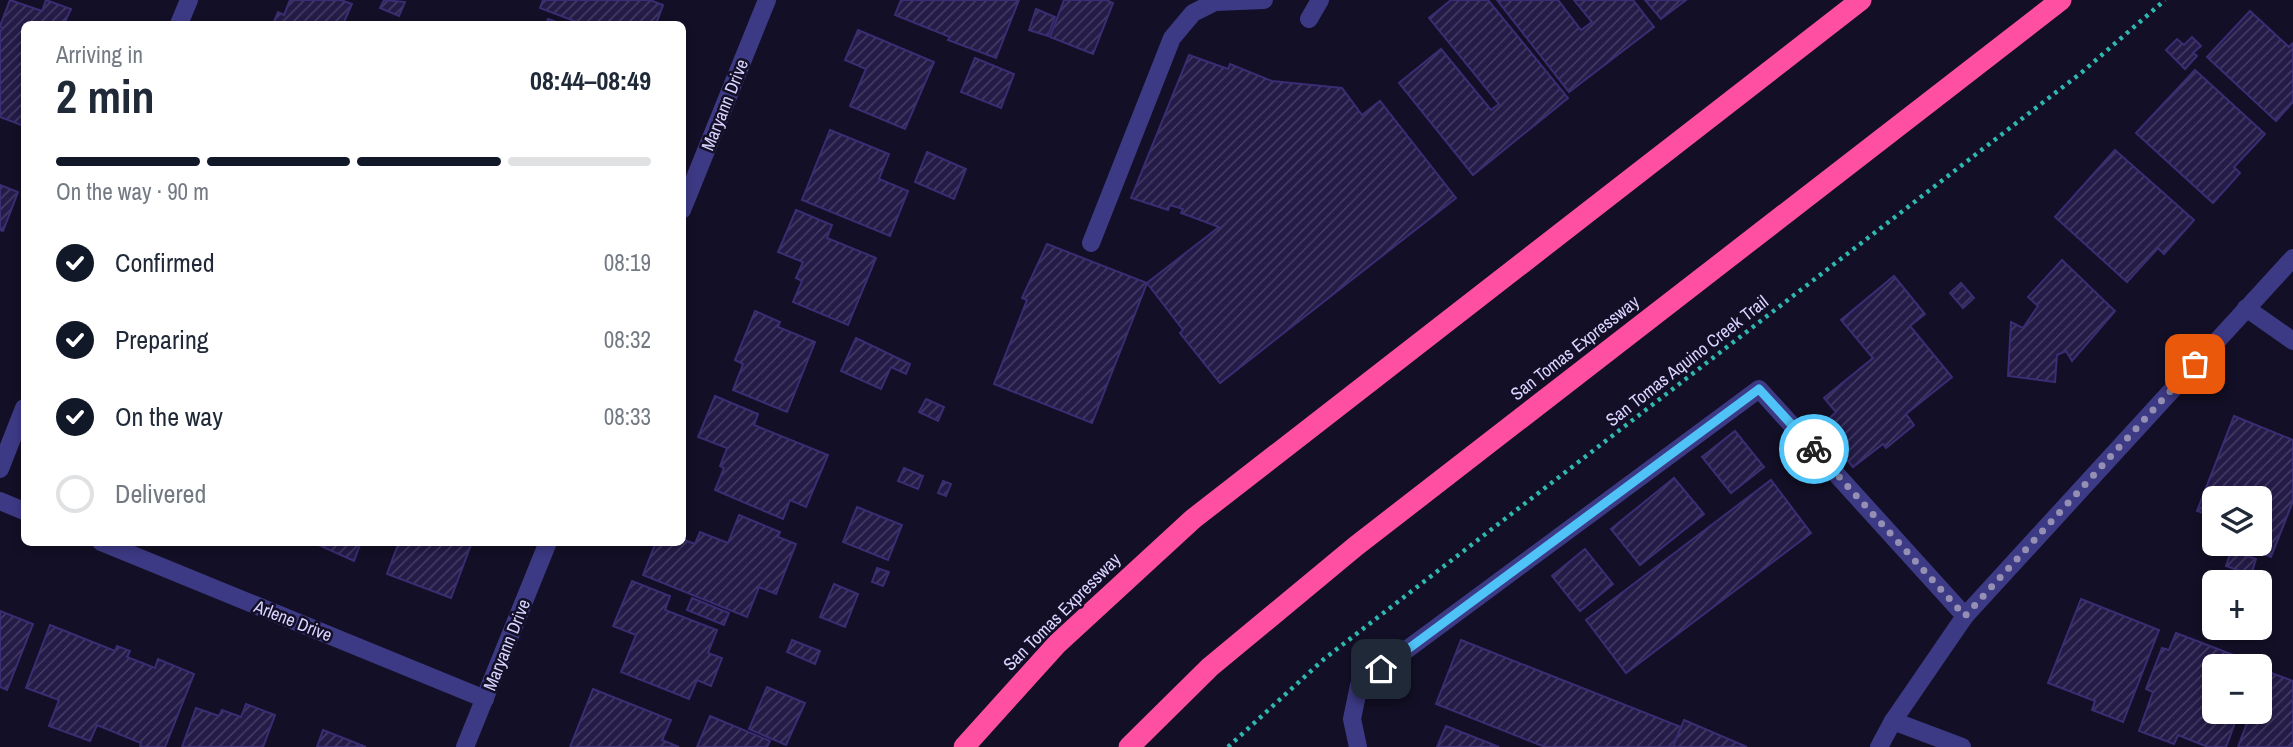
<!DOCTYPE html>
<html lang="en">
<head>
<meta charset="utf-8">
<style>
  :root { --surface:#fff; --page:#f6f6f7; --text:#1f2937; --muted:#747a83; --line:#e0e1e3; --accent:#111827 }
  body { margin:0; font-family:"Archivo Narrow",sans-serif; background:var(--page); color:var(--text); height:100vh; display:flex; flex-direction:column; font-size:26px; white-space:nowrap }
  * { box-sizing:border-box; margin:0 }
  p { font-size:23px; color:var(--muted) }
  .icon { flex:none; width:38px; height:38px; fill:none; stroke:currentColor; stroke-width:2; stroke-linecap:round; stroke-linejoin:round }
  .map { position:relative; flex:1; overflow:hidden }
  .panel { position:absolute; left:21px; top:21px; width:665px; height:525px; display:flex; flex-direction:column; background:var(--surface); border-radius:10px; box-shadow:0 4px 10px #0003 }
  .panel>* { flex:none }
  .fabs { position:absolute; left:2202px; top:486px; display:grid; gap:14px }
  .fabs a { display:grid; place-items:center; width:70px; height:70px; border-radius:10px; background:var(--surface); box-shadow:0 4px 10px #0003; font-size:35px }
  .pin { position:absolute; display:grid; place-items:center; width:60px; height:60px; color:#fff; margin:-30px; border-radius:14px; box-shadow:0 4px 10px #0006 }
  .courier { position:absolute; display:grid; place-items:center; width:70px; height:70px; margin:-35px; border:5px solid #4fc3f7; border-radius:50%; background:#fff; color:#222; box-shadow:0 2px 9px #0007 }
  .head em { font-style:normal; font-weight:700 }
  .head div { display:flex; flex-direction:column-reverse }
  .head { display:flex; align-items:center; justify-content:space-between; height:119px; padding:0 35px }
  h1 { font-size:46px; font-weight:700; line-height:52px }
  .bar { display:grid; grid-template-columns:repeat(4,1fr); gap:10px 7px; align-content:center; height:84px; padding:0 35px }
  .bar i { height:9px; border-radius:5px; background:var(--line) }
  .bar .current { background:var(--accent) }
  .bar p { grid-column:span 4 }
  ol { padding:0 35px; list-style:none }
  li { display:flex; align-items:center; gap:21px; height:77px }
  li p { margin-inline-start:auto }
  li .icon { padding:7px; border-radius:50%; background:var(--accent); color:#fff; stroke-width:4 }
  li:last-child { color:var(--muted) }
  li i { width:38px; height:38px; border:4px solid var(--line); border-radius:50% }
  .map>svg:first-child { display:block }
  .building { fill:url(#building-hatch); stroke:#3b2d73; stroke-width:2 }
  .lines { fill:none; stroke-linecap:round; stroke-linejoin:round }
  .path { stroke:#2fb8b0; stroke-width:4.5; stroke-dasharray:3.5 5; stroke-linecap:butt }
  .lane { stroke:#3d3a85; stroke-width:18 }
  .street { stroke:#3d3a85; stroke-width:18 }
  .highway { stroke:#ff4fa3; stroke-width:21 }
  .done { stroke:#948fb3; stroke-width:7; stroke-dasharray:0 12.6 }
  .route { stroke:#4fc3f7; stroke-width:9 }
  .labels { text-anchor:middle; stroke-width:5; stroke-linejoin:round; paint-order:stroke }
  .street-label { font-size:18px; fill:#d9d4ff; stroke:#130f26 }
</style>
</head>
<body>
<div class="map">
<svg width="2293" height="747" viewBox="0 0 2293 747">
  <defs>
    <pattern id="building-hatch" width="6" height="6" patternUnits="userSpaceOnUse" patternTransform="scale(1.75)"><rect width="6" height="6" fill="#241b47"/><path d="M-1 1l2-2M0 6l6-6M5 7l2-2" fill="none" stroke="#433b63"/></pattern>
  </defs>
  <rect width="100%" height="100%" fill="#130f26"/>
  <g class="building">
    <path d="M 10,0 L 42,11 L 46,0 L 71,9 L 64,24 L 24,24 L 24,126 L 0,117 L 0,33 L 2,28 L 0,26 Z"/>
    <path d="M 290,0 L 341,0 L 352,4 L 343,24 L 273,24 L 278,12 L 284,15 Z"/>
    <path d="M 384,0 L 405,2 L 399,16 L 380,8 Z"/>
    <path d="M 543,0 L 650,0 L 663,5 L 656,24 L 582,24 L 540,8 Z"/>
    <path d="M 901,0 L 1019,0 L 996,58 L 948,40 L 950,37 L 895,15 Z"/>
    <path d="M 1064,0 L 1106,0 L 1113,3 L 1093,54 L 1050,37 Z"/>
    <path d="M 1451,0 L 1488,0 L 1568,98 L 1473,175 L 1399,83 L 1441,49 L 1491,110 L 1499,104 L 1429,18 Z"/>
    <path d="M 1497,0 L 1558,0 L 1581,30 L 1592,22 L 1574,0 L 1633,0 L 1654,27 L 1569,92 Z"/>
    <path d="M 1645,0 L 1686,0 L 1661,19 Z"/>
    <path d="M 1036,9 L 1055,17 L 1048,36 L 1029,30 Z"/>
    <path d="M 2250,11 L 2289,47 L 2293,43 L 2293,102 L 2276,121 L 2207,57 Z"/>
    <path d="M 548,19 L 562,24 L 546,24 Z"/>
    <path d="M 858,30 L 934,62 L 905,129 L 850,106 L 866,69 L 845,60 Z"/>
    <path d="M 2192,37 L 2201,46 L 2193,53 L 2197,56 L 2185,69 L 2166,50 L 2177,39 L 2184,45 Z"/>
    <path d="M 1189,55 L 1228,69 L 1230,64 L 1272,81 L 1342,88 L 1362,115 L 1380,101 L 1456,198 L 1220,383 L 1180,333 L 1183,330 L 1147,283 L 1219,227 L 1181,213 L 1183,209 L 1170,205 L 1168,210 L 1131,198 Z"/>
    <path d="M 975,58 L 1014,74 L 1001,108 L 961,92 Z"/>
    <path d="M 2195,70 L 2265,134 L 2234,167 L 2240,173 L 2213,203 L 2136,133 Z"/>
    <path d="M 830,130 L 889,154 L 879,179 L 908,191 L 890,236 L 802,200 Z"/>
    <path d="M 2115,150 L 2194,220 L 2164,254 L 2158,248 L 2127,282 L 2055,217 Z"/>
    <path d="M 927,152 L 966,169 L 954,199 L 915,182 Z"/>
    <path d="M 0,185 L 18,192 L 3,231 L 0,230 Z"/>
    <path d="M 796,210 L 832,225 L 827,238 L 876,258 L 848,325 L 793,302 L 802,281 L 796,278 L 803,262 L 778,252 Z"/>
    <path d="M 1047,244 L 1147,283 L 1092,423 L 994,384 L 1027,300 L 1022,298 Z"/>
    <path d="M 2062,260 L 2115,311 L 2072,361 L 2066,351 L 2057,355 L 2055,382 L 2008,376 L 2011,322 L 2023,328 L 2038,306 L 2028,297 Z"/>
    <path d="M 1894,276 L 1925,314 L 1910,326 L 1952,377 L 1906,414 L 1914,425 L 1886,448 L 1883,444 L 1853,467 L 1820,427 L 1836,412 L 1824,398 L 1873,358 L 1841,320 Z"/>
    <path d="M 1961,283 L 1974,298 L 1963,308 L 1950,293 Z"/>
    <path d="M 755,311 L 780,322 L 778,327 L 815,342 L 787,412 L 733,390 L 743,364 L 735,360 Z"/>
    <path d="M 856,338 L 910,364 L 906,374 L 891,367 L 881,389 L 841,371 Z"/>
    <path d="M 715,396 L 758,414 L 754,425 L 828,455 L 806,507 L 790,500 L 783,519 L 715,490 L 724,468 L 720,466 L 727,448 L 698,437 Z"/>
    <path d="M 926,399 L 944,407 L 938,421 L 919,412 Z"/>
    <path d="M 2234,416 L 2293,440 L 2293,501 L 2271,557 L 2238,544 L 2259,544 L 2259,499 L 2214,499 L 2214,517 L 2197,511 Z"/>
    <path d="M 1735,431 L 1764,467 L 1731,493 L 1702,457 Z"/>
    <path d="M 904,468 L 923,476 L 918,489 L 898,481 Z"/>
    <path d="M 1674,478 L 1704,514 L 1640,565 L 1611,529 Z"/>
    <path d="M 1771,480 L 1811,533 L 1626,673 L 1586,620 Z"/>
    <path d="M 943,481 L 951,484 L 946,496 L 938,493 Z"/>
    <path d="M 857,507 L 902,525 L 888,560 L 843,542 Z"/>
    <path d="M 739,515 L 780,532 L 778,537 L 796,544 L 776,594 L 759,587 L 747,617 L 643,575 L 656,542 L 682,542 L 682,539 L 695,544 L 700,532 L 728,543 Z"/>
    <path d="M 312,542 L 361,542 L 354,561 Z"/>
    <path d="M 399,542 L 472,542 L 451,598 L 387,574 Z"/>
    <path d="M 1585,549 L 1613,584 L 1580,611 L 1552,576 Z"/>
    <path d="M 2231,551 L 2256,559 L 2251,575 L 2226,566 Z"/>
    <path d="M 877,568 L 889,572 L 883,586 L 872,582 Z"/>
    <path d="M 632,581 L 670,596 L 665,610 L 717,630 L 708,653 L 722,658 L 711,686 L 697,680 L 689,699 L 621,672 L 636,635 L 613,626 Z"/>
    <path d="M 834,584 L 858,594 L 845,627 L 820,617 Z"/>
    <path d="M 692,598 L 729,613 L 724,625 L 687,610 Z"/>
    <path d="M 2081,599 L 2159,630 L 2123,722 L 2092,710 L 2095,701 L 2048,683 Z"/>
    <path d="M 0,611 L 33,624 L 7,690 L 0,687 Z"/>
    <path d="M 50,625 L 115,651 L 117,646 L 130,651 L 127,657 L 155,668 L 158,659 L 194,674 L 165,747 L 140,747 L 141,743 L 97,725 L 90,741 L 49,726 L 59,700 L 26,688 Z"/>
    <path d="M 2176,633 L 2257,664 L 2257,667 L 2214,667 L 2214,712 L 2239,712 L 2226,747 L 2208,747 L 2178,735 L 2174,744 L 2139,731 L 2153,692 L 2146,689 L 2162,648 L 2169,650 Z"/>
    <path d="M 792,640 L 820,651 L 815,664 L 787,652 Z"/>
    <path d="M 1461,640 L 1681,727 L 1673,747 L 1545,747 L 1436,704 Z"/>
    <path d="M 2266,671 L 2293,681 L 2293,747 L 2238,747 L 2251,712 L 2259,712 L 2259,689 Z"/>
    <path d="M 767,687 L 805,703 L 786,745 L 749,729 Z"/>
    <path d="M 593,689 L 671,720 L 662,740 L 679,747 L 570,747 Z"/>
    <path d="M 246,704 L 275,715 L 263,747 L 182,747 L 196,708 L 219,716 L 222,710 L 241,717 Z"/>
    <path d="M 710,716 L 770,741 L 767,747 L 697,747 Z"/>
    <path d="M 1684,720 L 1747,747 L 1673,747 Z"/>
    <path d="M 1446,726 L 1499,747 L 1437,747 Z"/>
    <path d="M 323,730 L 366,747 L 317,747 Z"/>
  </g>
  <g class="lines">
    <path class="path" d="M 1228,747 L 1324,659 L 2081,73 L 2165,0"/>
    <path class="lane" d="M 1091,243 L 1172,38 L 1193,13 L 1215,2 L 1264,0"/>
    <g class="street">
      <path d="M 1309,19 L 1320,0"/>
      <path d="M 179,24 L 189,0"/>
      <path d="M 682,210 L 767,0"/>
      <path d="M 2246,308 L 2293,341"/>
      <path d="M 0,469 L 24,408"/>
      <path d="M 0,501 L 24,511"/>
      <path d="M 101,542 L 485,699"/>
      <path d="M 1893,721 L 1962,747"/>
      <path d="M 465,747 L 548,542"/>
      <path d="M 1358,747 L 1352,719 L 1359,685 L 1759,389 L 1965,616"/>
      <path d="M 1879,747 L 1893,721 L 1965,616 L 2293,258"/>
    </g>
    <g class="highway">
      <path d="M 964,747 L 1057,644 L 1193,519 L 1861,0"/>
      <path d="M 1129,747 L 1210,667 L 1356,546 L 2061,0"/>
    </g>
  </g>
  <g class="lines">
    <path class="done" d="M 1814,449 L 1965,616 L 2195,364"/>
    <path class="route" d="M 1381,669 L 1759,389 L 1814,449"/>
  </g>
  <g class="labels">
    <g class="street-label">
      <text transform="translate(725 105) rotate(-68)" y="6">Maryann Drive</text>
      <text transform="translate(1575 348) rotate(-38)" y="6">San Tomas Expressway</text>
      <text transform="translate(1687 361) rotate(-38)" y="6">San Tomas Aquino Creek Trail</text>
      <text transform="translate(1062 612) rotate(-45)" y="6">San Tomas Expressway</text>
      <text transform="translate(293 621) rotate(22)" y="6">Arlene Drive</text>
      <text transform="translate(507 645) rotate(-68)" y="6">Maryann Drive</text>
    </g>
  </g>
</svg>
<div class="fabs">
<a><svg class="icon" aria-label="layers" viewBox="0 0 24 24"><path d="M12 4l9 5-9 5-9-5zM3 14l9 5 9-5"/></svg></a>
<a>+</a>
<a>−</a>
</div>
<div class="pin" style="left:2195px;top:364px;background:#ea580c"><svg class="icon" aria-label="bag" viewBox="0 0 24 24"><path d="M5 8h14l-1 12H6zM9 8a3 3 0 0 1 6 0"/></svg></div>
<div class="pin" style="left:1381px;top:669px;background:#1f2937"><svg class="icon" aria-label="home" viewBox="0 0 24 24"><path d="M3 11l9-7 9 7M6 9v11h12V9"/></svg></div>
<div class="courier" style="left:1814px;top:449px"><svg class="icon" aria-label="bike" viewBox="0 0 24 24"><circle cx="6" cy="16" r="4"/><circle cx="18" cy="16" r="4"/><path d="M6 16l4-8h5l3 8M10 8l3 8H6M13 5h3"/></svg></div>
<section class="panel">
<div class="head"><div><h1>2 min</h1><p>Arriving in</p></div><em>08:44–08:49</em></div>
<div class="bar"><i class="current"></i><i class="current"></i><i class="current"></i><i></i><p>On the way · 90 m</p></div>
<ol>
<li><svg class="icon" aria-label="check" viewBox="0 0 24 24"><path d="M5 12l5 5 9-10"/></svg>Confirmed<p>08:19</p></li>
<li><svg class="icon" aria-label="check" viewBox="0 0 24 24"><path d="M5 12l5 5 9-10"/></svg>Preparing<p>08:32</p></li>
<li><svg class="icon" aria-label="check" viewBox="0 0 24 24"><path d="M5 12l5 5 9-10"/></svg>On the way<p>08:33</p></li>
<li><i></i>Delivered</li>
</ol>
</section>
</div>
</body>
</html>
